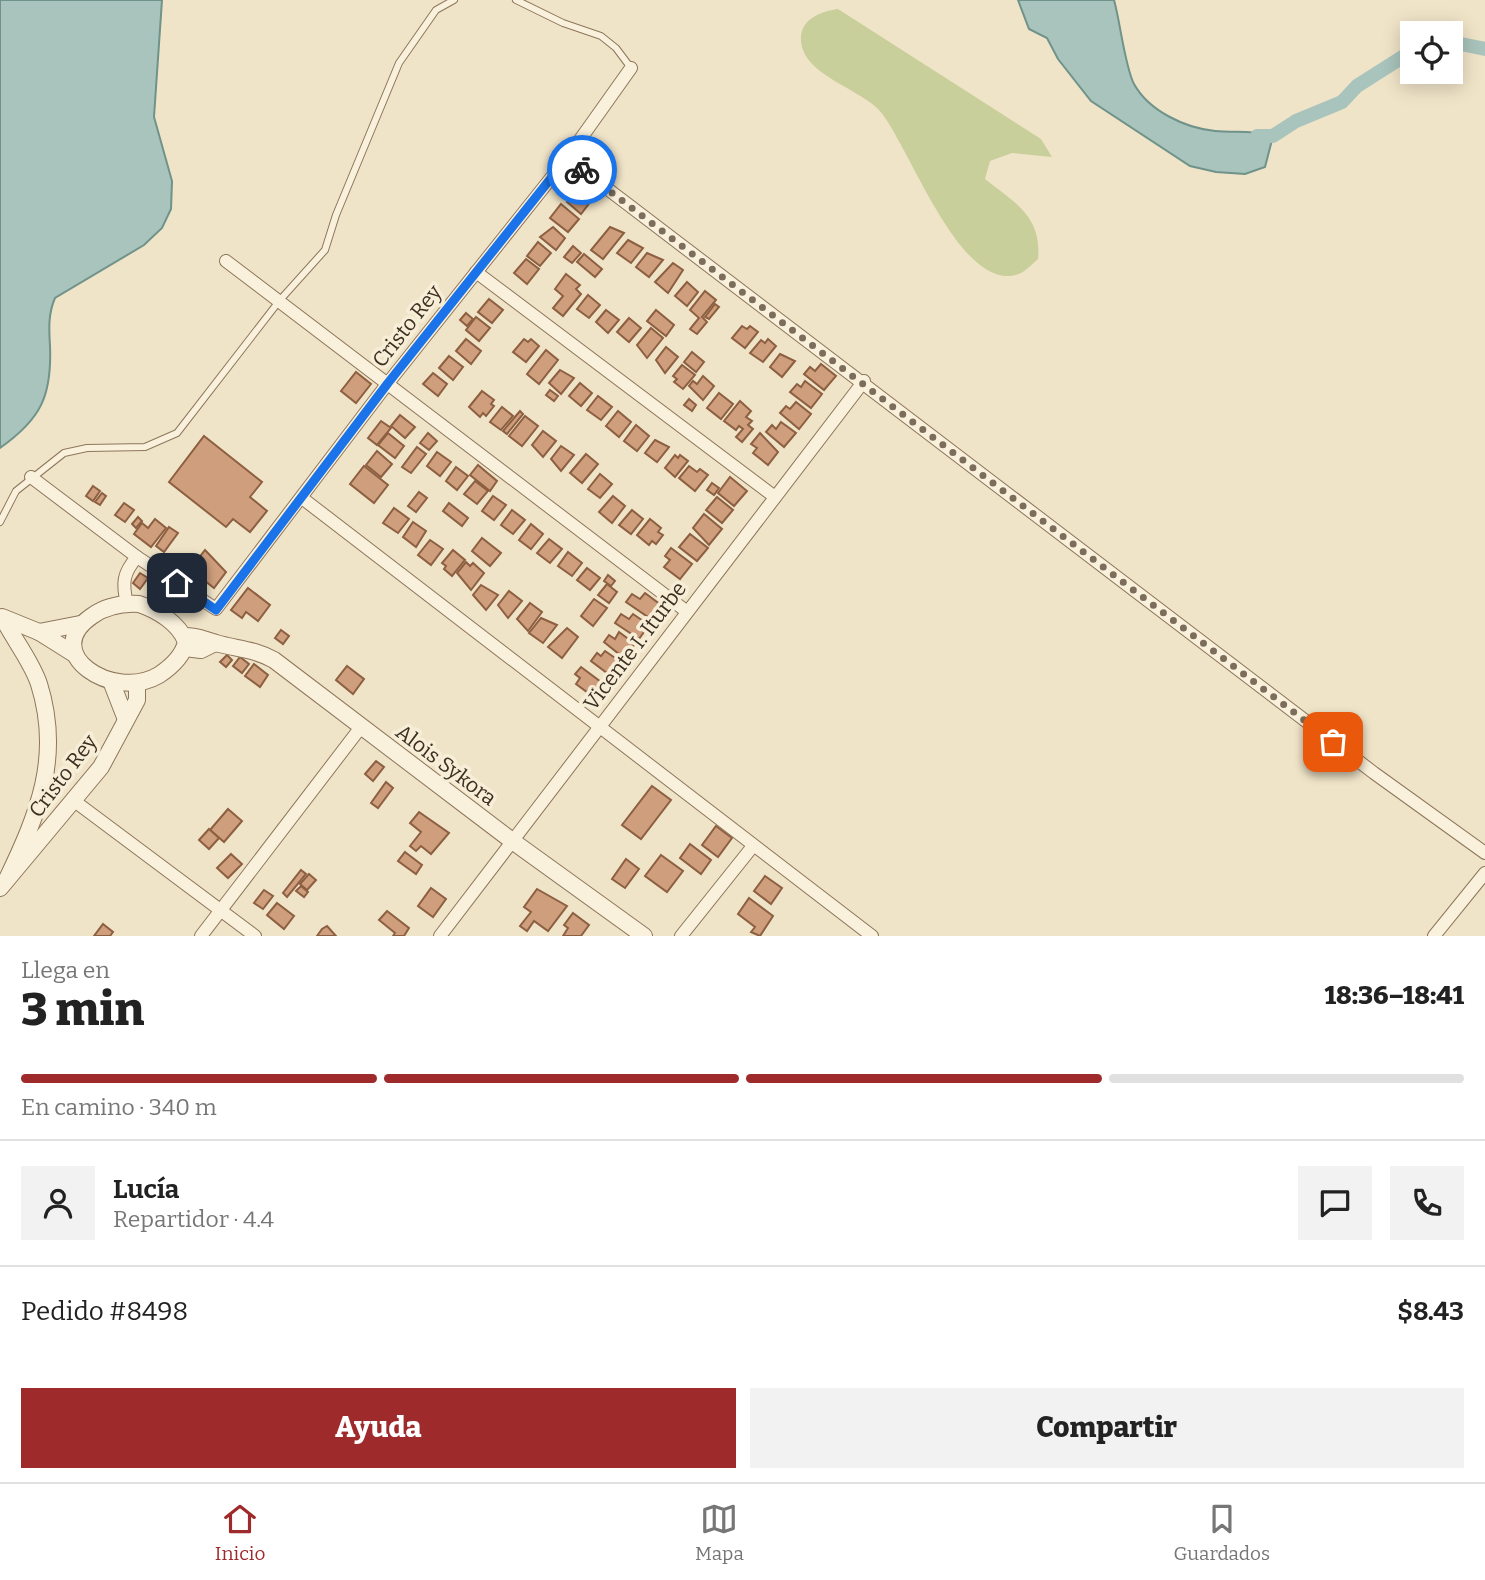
<!DOCTYPE html>
<html lang="es">
<head>
<meta charset="utf-8">
<style>
  :root { --surface:#fff; --page:#f2f2f2; --text:#222; --muted:#767676; --line:#e0e0e0; --accent:#9e2a2b }
  body { margin:0; font-family:Bitter,serif; background:var(--page); color:var(--text); height:100vh; display:flex; flex-direction:column; font-size:26px; white-space:nowrap }
  * { box-sizing:border-box; margin:0 }
  p { font-size:23px; color:var(--muted) }
  .icon { flex:none; width:38px; height:38px; fill:none; stroke:currentColor; stroke-width:2; stroke-linecap:round; stroke-linejoin:round }
  .map { position:relative; height:936px; overflow:hidden }
  .details { display:flex; flex-direction:column; background:var(--surface); flex:1 }
  .details>* { flex:none }
  .controls { position:absolute; left:1400px; top:21px; display:grid; gap:14px }
  .controls a { display:grid; place-items:center; width:63px; height:63px; border-radius:0px; background:var(--surface); box-shadow:0 4px 18px #0003; font-size:35px }
  .pin { position:absolute; display:grid; place-items:center; width:60px; height:60px; color:#fff; margin:-30px; border-radius:14px; box-shadow:0 4px 10px #0006 }
  .courier { position:absolute; display:grid; place-items:center; width:70px; height:70px; margin:-35px; border:5px solid #1a73e8; border-radius:50%; background:#fff; color:#222; box-shadow:0 2px 9px #0007 }
  .head em { font-style:normal; font-weight:800 }
  .head div { display:flex; flex-direction:column-reverse }
  .head { display:flex; align-items:center; justify-content:space-between; height:119px; padding:0 21px }
  h1 { font-size:46px; font-weight:800; line-height:52px }
  .bar { display:grid; grid-template-columns:repeat(4,1fr); gap:10px 7px; align-content:center; height:84px; padding:0 21px }
  .bar i { height:9px; border-radius:5px; background:var(--line) }
  .bar .active { background:var(--accent) }
  .bar p { grid-column:span 4 }
  .line { display:flex; align-items:center; gap:18px; padding:0 21px; border-top:2px solid var(--line) }
  .line div { flex:1 }
  .round { display:grid; place-items:center; flex:none; width:74px; height:74px; border-radius:0px; background:var(--page) }
  .cta { display:flex; gap:14px; margin-top:auto; padding:14px 21px }
  .cta a { flex:1; height:80px; border-radius:0px; background:var(--accent); color:#fff; font-size:28px; font-weight:800; line-height:80px; text-align:center }
  .cta a+a { background:var(--page); color:var(--text) }
  .dock { display:flex; justify-content:space-around; align-items:center; height:98px; border-top:2px solid var(--line); background:var(--surface); font-size:19px; color:var(--muted) }
  .dock a { display:grid; justify-items:center; gap:4px }
  .dock .active { color:var(--accent) }
  .map>svg:first-child { display:block }
  .green { fill:#c9cf9b }
  .water { fill:#a9c4bc; stroke:#6f938a; stroke-width:2 }
  .lines { fill:none; stroke-linecap:round; stroke-linejoin:round }
  .canal { stroke:#a9c4bc; stroke-width:14 }
  .building { fill:#cf9f7d; stroke:#8d5f41; stroke-width:2 }
  .service-casing { stroke:#8d765c; stroke-width:8 }
  .minor-casing { stroke:#8d765c; stroke-width:14 }
  .tertiary-casing { stroke:#8d765c; stroke-width:18 }
  .service { stroke:#faf1dc; stroke-width:6 }
  .minor { stroke:#faf1dc; stroke-width:12 }
  .tertiary { stroke:#faf1dc; stroke-width:16 }
  .done { stroke:#7c6e5b; stroke-width:7; stroke-dasharray:0 12.6 }
  .route { stroke:#1a73e8; stroke-width:9 }
  .labels { text-anchor:middle; stroke-width:7; stroke-linejoin:round; paint-order:stroke }
  .street-label { font-size:21px; fill:#3d2e20; stroke:#f7eed8 }
</style>
</head>
<body>
<div class="map">
<svg width="1485" height="936" viewBox="0 0 1485 936">
  <rect width="100%" height="100%" fill="#f0e4c8"/>
  <path class="green" d="M 838,9 L 1041,139 L 1052,157 L 1012,153 L 990,161 L 985,179 C 1015,203 1042,216 1038,259 C 1033,263 1027,270 1021,273 C 961,300 908,140 878,109 C 859,90 812,76 803,50 C 794,23 816,12 838,9 Z"/>
  <g class="water">
    <path d="M 0,0 L 162,0 L 154,117 L 172,181 L 171,209 L 162,228 L 144,245 L 55,298 C 48,314 49,329 50,346 C 52,396 41,419 0,448 Z"/>
    <path d="M 1018,0 L 1114,0 C 1120,21 1125,67 1134,84 C 1149,111 1185,128 1215,131 C 1236,133 1253,130 1273,136 L 1265,167 L 1245,174 L 1216,172 L 1190,166 L 1091,101 L 1058,59 L 1047,38 L 1029,29 Z"/>
  </g>
  <g class="lines">
    <g class="canal">
      <path d="M 1451,42 L 1485,49"/>
      <path d="M 1257,136 L 1273,136 L 1296,121 L 1342,102 L 1357,86 L 1412,51"/>
    </g>
  </g>
  <g class="building">
    <path d="M 577,190 L 591,201 L 581,214 L 567,202 Z"/>
    <path d="M 561,204 L 579,219 L 568,232 L 550,218 Z"/>
    <path d="M 553,227 L 565,238 L 556,250 L 540,237 Z"/>
    <path d="M 610,227 L 624,233 L 603,259 L 591,250 Z"/>
    <path d="M 628,240 L 643,248 L 631,263 L 617,253 Z"/>
    <path d="M 538,242 L 551,253 L 540,266 L 527,256 Z"/>
    <path d="M 573,246 L 581,253 L 572,263 L 564,257 Z"/>
    <path d="M 647,253 L 663,260 L 649,277 L 636,267 Z"/>
    <path d="M 584,254 L 602,269 L 595,277 L 577,262 Z"/>
    <path d="M 526,259 L 539,269 L 527,284 L 514,273 Z"/>
    <path d="M 673,263 L 683,270 L 668,293 L 655,282 Z"/>
    <path d="M 566,274 L 580,285 L 576,289 L 581,294 L 563,316 L 553,308 L 563,296 L 555,289 Z"/>
    <path d="M 687,282 L 698,292 L 687,306 L 675,296 Z"/>
    <path d="M 705,291 L 716,300 L 702,317 L 707,322 L 697,334 L 690,329 L 699,318 L 690,310 Z"/>
    <path d="M 588,295 L 600,305 L 589,318 L 577,309 Z"/>
    <path d="M 489,299 L 503,310 L 492,323 L 478,312 Z"/>
    <path d="M 715,304 L 719,307 L 709,319 L 705,317 Z"/>
    <path d="M 606,310 L 619,320 L 608,333 L 596,322 Z"/>
    <path d="M 656,310 L 674,325 L 666,336 L 647,321 Z"/>
    <path d="M 466,313 L 473,319 L 467,326 L 460,320 Z"/>
    <path d="M 476,317 L 490,328 L 479,341 L 466,330 Z"/>
    <path d="M 629,318 L 641,328 L 629,342 L 617,332 Z"/>
    <path d="M 742,326 L 747,329 L 750,326 L 758,332 L 745,348 L 732,338 Z"/>
    <path d="M 651,328 L 663,338 L 647,358 L 637,345 Z"/>
    <path d="M 466,339 L 481,351 L 471,364 L 456,351 Z"/>
    <path d="M 524,339 L 528,342 L 531,339 L 539,346 L 526,362 L 513,352 Z"/>
    <path d="M 768,339 L 776,346 L 763,362 L 750,353 L 761,340 L 765,343 Z"/>
    <path d="M 666,347 L 678,357 L 665,373 L 656,360 Z"/>
    <path d="M 546,350 L 558,360 L 539,384 L 527,374 Z"/>
    <path d="M 692,352 L 704,362 L 696,372 L 684,362 Z"/>
    <path d="M 780,354 L 795,361 L 782,377 L 770,367 Z"/>
    <path d="M 449,356 L 463,367 L 453,380 L 439,368 Z"/>
    <path d="M 821,364 L 836,376 L 824,390 L 804,374 L 810,367 L 815,371 Z"/>
    <path d="M 682,365 L 695,375 L 683,389 L 674,382 L 677,379 L 673,376 Z"/>
    <path d="M 560,370 L 574,378 L 561,394 L 549,383 Z"/>
    <path d="M 356,372 L 371,384 L 356,403 L 341,391 Z"/>
    <path d="M 433,373 L 447,384 L 438,396 L 423,384 Z"/>
    <path d="M 703,376 L 714,386 L 703,400 L 689,386 L 693,381 L 697,384 Z"/>
    <path d="M 805,381 L 822,394 L 811,408 L 790,392 L 797,384 L 801,387 Z"/>
    <path d="M 580,383 L 592,393 L 581,406 L 569,396 Z"/>
    <path d="M 550,390 L 558,396 L 554,401 L 546,395 Z"/>
    <path d="M 482,391 L 494,400 L 491,404 L 494,406 L 486,416 L 483,413 L 480,417 L 469,407 Z"/>
    <path d="M 719,393 L 733,404 L 721,419 L 707,408 Z"/>
    <path d="M 598,396 L 612,407 L 601,420 L 587,410 Z"/>
    <path d="M 689,399 L 696,405 L 692,411 L 684,405 Z"/>
    <path d="M 740,401 L 751,411 L 746,417 L 752,421 L 748,425 L 753,429 L 742,442 L 736,437 L 743,429 L 739,426 L 736,430 L 724,421 Z"/>
    <path d="M 796,402 L 811,414 L 799,429 L 780,413 L 786,406 L 790,409 Z"/>
    <path d="M 502,407 L 513,416 L 501,430 L 490,422 Z"/>
    <path d="M 520,411 L 523,414 L 507,434 L 503,431 Z"/>
    <path d="M 618,411 L 631,422 L 619,437 L 606,426 Z"/>
    <path d="M 400,415 L 415,427 L 405,438 L 391,426 Z"/>
    <path d="M 525,416 L 538,426 L 522,446 L 509,436 Z"/>
    <path d="M 381,421 L 391,428 L 377,445 L 368,438 Z"/>
    <path d="M 781,422 L 796,433 L 784,447 L 766,432 L 772,425 L 776,429 Z"/>
    <path d="M 636,425 L 649,436 L 637,451 L 624,441 Z"/>
    <path d="M 543,431 L 556,441 L 543,457 L 532,445 Z"/>
    <path d="M 388,433 L 404,446 L 395,458 L 378,445 Z"/>
    <path d="M 428,433 L 437,441 L 429,450 L 420,443 Z"/>
    <path d="M 760,433 L 778,452 L 768,465 L 753,453 L 757,448 L 751,444 Z"/>
    <path d="M 204,436 L 262,482 L 250,497 L 267,511 L 250,532 L 233,519 L 226,527 L 169,482 Z"/>
    <path d="M 655,440 L 669,447 L 657,462 L 645,453 Z"/>
    <path d="M 561,446 L 574,455 L 561,471 L 551,459 Z"/>
    <path d="M 417,447 L 426,454 L 411,473 L 402,467 Z"/>
    <path d="M 377,451 L 392,464 L 381,477 L 366,465 Z"/>
    <path d="M 437,452 L 451,462 L 440,476 L 427,466 Z"/>
    <path d="M 586,454 L 598,464 L 582,483 L 570,473 Z"/>
    <path d="M 675,455 L 678,458 L 680,455 L 688,461 L 675,477 L 665,468 Z"/>
    <path d="M 478,465 L 497,481 L 490,491 L 470,475 Z"/>
    <path d="M 364,466 L 388,485 L 374,503 L 350,484 Z"/>
    <path d="M 689,466 L 697,472 L 700,469 L 708,475 L 695,491 L 679,478 Z"/>
    <path d="M 456,467 L 468,476 L 457,490 L 446,481 Z"/>
    <path d="M 600,474 L 612,484 L 600,498 L 588,489 Z"/>
    <path d="M 730,477 L 747,491 L 734,506 L 718,493 Z"/>
    <path d="M 475,481 L 488,491 L 477,504 L 464,494 Z"/>
    <path d="M 712,483 L 719,488 L 714,495 L 707,490 Z"/>
    <path d="M 93,486 L 100,491 L 93,501 L 86,496 Z"/>
    <path d="M 419,492 L 427,498 L 416,512 L 408,506 Z"/>
    <path d="M 102,493 L 106,496 L 100,505 L 95,502 Z"/>
    <path d="M 493,496 L 506,505 L 494,520 L 482,511 Z"/>
    <path d="M 613,496 L 625,506 L 612,523 L 599,512 Z"/>
    <path d="M 717,497 L 733,510 L 722,523 L 706,510 Z"/>
    <path d="M 124,503 L 134,510 L 125,522 L 115,515 Z"/>
    <path d="M 449,503 L 468,518 L 462,526 L 443,511 Z"/>
    <path d="M 394,508 L 409,519 L 398,533 L 383,523 Z"/>
    <path d="M 512,510 L 525,520 L 513,534 L 501,525 Z"/>
    <path d="M 632,510 L 643,519 L 631,534 L 619,525 Z"/>
    <path d="M 704,514 L 722,529 L 709,545 L 693,528 Z"/>
    <path d="M 138,517 L 142,521 L 136,528 L 132,524 Z"/>
    <path d="M 155,519 L 166,528 L 151,547 L 134,534 L 142,523 L 148,528 Z"/>
    <path d="M 650,519 L 661,528 L 658,532 L 663,535 L 656,544 L 652,541 L 649,545 L 637,535 Z"/>
    <path d="M 413,522 L 426,531 L 416,547 L 403,537 Z"/>
    <path d="M 531,524 L 543,534 L 531,549 L 519,540 Z"/>
    <path d="M 169,527 L 178,533 L 164,552 L 156,546 Z"/>
    <path d="M 690,534 L 708,548 L 697,561 L 679,547 Z"/>
    <path d="M 482,538 L 501,553 L 490,566 L 472,551 Z"/>
    <path d="M 549,539 L 562,549 L 550,563 L 537,553 Z"/>
    <path d="M 430,540 L 443,549 L 431,565 L 418,555 Z"/>
    <path d="M 671,548 L 692,564 L 680,579 L 664,567 L 670,560 L 665,556 Z"/>
    <path d="M 205,550 L 226,572 L 214,588 L 190,569 Z"/>
    <path d="M 453,550 L 465,560 L 452,576 L 444,569 L 446,566 L 442,563 Z"/>
    <path d="M 568,552 L 582,563 L 572,576 L 558,566 Z"/>
    <path d="M 466,562 L 470,566 L 473,563 L 484,573 L 471,590 L 457,573 Z"/>
    <path d="M 587,568 L 600,578 L 590,590 L 577,580 Z"/>
    <path d="M 140,573 L 148,578 L 140,589 L 133,583 Z"/>
    <path d="M 608,575 L 615,581 L 611,586 L 604,581 Z"/>
    <path d="M 607,584 L 617,592 L 609,603 L 598,595 Z"/>
    <path d="M 481,585 L 498,595 L 486,610 L 473,595 Z"/>
    <path d="M 248,588 L 270,605 L 258,621 L 246,612 L 242,618 L 231,610 Z"/>
    <path d="M 509,591 L 522,601 L 508,618 L 498,605 Z"/>
    <path d="M 645,593 L 661,605 L 651,619 L 626,602 L 632,594 L 640,599 Z"/>
    <path d="M 594,599 L 607,608 L 593,626 L 581,616 Z"/>
    <path d="M 530,603 L 542,612 L 528,631 L 517,619 Z"/>
    <path d="M 621,614 L 629,619 L 633,614 L 649,625 L 639,639 L 615,623 Z"/>
    <path d="M 541,618 L 557,625 L 543,643 L 529,633 Z"/>
    <path d="M 567,628 L 578,637 L 562,658 L 548,647 Z"/>
    <path d="M 281,630 L 289,636 L 283,644 L 275,638 Z"/>
    <path d="M 619,632 L 635,644 L 624,658 L 604,642 L 609,635 L 615,639 Z"/>
    <path d="M 605,651 L 621,662 L 611,676 L 591,661 L 597,653 L 601,656 Z"/>
    <path d="M 227,655 L 232,660 L 226,667 L 220,662 Z"/>
    <path d="M 240,657 L 249,664 L 242,673 L 233,666 Z"/>
    <path d="M 254,664 L 268,675 L 260,687 L 245,676 Z"/>
    <path d="M 347,666 L 364,679 L 353,694 L 336,680 Z"/>
    <path d="M 581,667 L 601,682 L 591,695 L 576,684 L 580,678 L 575,674 Z"/>
    <path d="M 376,761 L 384,767 L 373,781 L 365,774 Z"/>
    <path d="M 386,782 L 393,788 L 378,808 L 371,803 Z"/>
    <path d="M 652,786 L 671,800 L 641,839 L 622,825 Z"/>
    <path d="M 228,809 L 242,821 L 224,842 L 210,830 Z"/>
    <path d="M 419,812 L 449,833 L 431,854 L 421,846 L 416,851 L 410,846 L 421,832 L 410,823 Z"/>
    <path d="M 716,826 L 732,838 L 718,857 L 702,845 Z"/>
    <path d="M 209,829 L 219,838 L 209,849 L 199,840 Z"/>
    <path d="M 690,844 L 711,860 L 701,874 L 680,858 Z"/>
    <path d="M 405,852 L 422,865 L 416,874 L 398,861 Z"/>
    <path d="M 231,854 L 242,864 L 228,878 L 217,868 Z"/>
    <path d="M 661,855 L 683,871 L 667,892 L 645,876 Z"/>
    <path d="M 626,859 L 639,869 L 625,888 L 612,879 Z"/>
    <path d="M 301,870 L 306,874 L 287,897 L 283,893 Z"/>
    <path d="M 309,874 L 316,880 L 307,890 L 300,884 Z"/>
    <path d="M 765,876 L 782,888 L 771,904 L 754,891 Z"/>
    <path d="M 301,886 L 308,892 L 304,897 L 296,891 Z"/>
    <path d="M 431,888 L 446,899 L 433,917 L 418,906 Z"/>
    <path d="M 537,889 L 567,906 L 548,931 L 534,921 L 527,931 L 520,926 L 531,912 L 524,907 Z"/>
    <path d="M 264,890 L 273,896 L 263,909 L 254,903 Z"/>
    <path d="M 749,898 L 773,916 L 760,936 L 751,932 L 755,927 L 738,914 Z"/>
    <path d="M 277,903 L 294,916 L 284,929 L 267,915 Z"/>
    <path d="M 387,911 L 409,928 L 404,936 L 393,936 L 395,933 L 379,920 Z"/>
    <path d="M 573,913 L 589,925 L 581,936 L 563,936 L 568,928 L 564,925 Z"/>
    <path d="M 103,924 L 113,932 L 110,936 L 94,936 Z"/>
    <path d="M 327,926 L 336,936 L 317,936 L 322,929 Z"/>
  </g>
  <g class="lines">
    <g class="service-casing">
      <g id="service">
        <path d="M 516,0 L 563,23 L 601,36 L 616,48 L 631,68"/>
        <path d="M 0,522 L 16,491 L 64,453 L 87,448 L 145,447 L 177,433 L 280,300 L 325,250 L 336,215 L 399,63 L 436,10 L 454,0"/>
      </g>
    </g>
    <g class="minor-casing">
      <g id="minor">
        <path d="M 567,158 L 1374,773 L 1485,853"/>
        <path d="M 226,261 L 686,611"/>
        <path d="M 476,272 L 775,497"/>
        <path d="M 31,477 L 137,557 L 216,609 L 388,383 L 567,158 L 631,68"/>
        <path d="M 302,498 L 872,936"/>
        <path d="M 127,604 C 122,583 123,573 137,557"/>
        <path d="M 73,800 L 255,936"/>
        <path d="M 201,936 L 361,727"/>
        <path d="M 440,936 L 864,381"/>
        <path d="M 681,936 L 753,846"/>
        <path d="M 1434,936 L 1485,873"/>
      </g>
    </g>
    <g class="tertiary-casing">
      <g id="tertiary">
        <path d="M 139,604 C 157,610 179,623 186,642 C 183,656 171,667 159,675 C 113,702 38,653 92,616 C 106,606 121,603 139,604 Z"/>
        <path d="M 2,617 L 39,632 L 74,654"/>
        <path d="M 3,618 C 14,640 32,662 39,684 C 62,757 38,814 7,879"/>
        <path d="M 39,632 L 80,624"/>
        <path d="M 184,636 C 200,636 201,639 216,643 C 236,649 255,649 274,660 L 511,840 L 644,936"/>
        <path d="M 185,648 L 201,650 L 215,643"/>
        <path d="M 111,681 L 125,717"/>
        <path d="M 0,888 L 101,767 L 137,700 L 137,684"/>
      </g>
    </g>
    <use href="#service" class="service"/>
    <use href="#minor" class="minor"/>
    <use href="#tertiary" class="tertiary"/>
  </g>
  <g class="lines">
    <path class="done" d="M 582,170 L 1333,742"/>
    <path class="route" d="M 177,583 L 216,610 L 388,383 L 567,158 L 582,170"/>
  </g>
  <g class="labels">
    <g class="street-label">
      <text transform="translate(407 326) rotate(-52)" y="7">Cristo Rey</text>
      <text transform="translate(635 646) rotate(-53)" y="7">Vicente I. Iturbe</text>
      <text transform="translate(446 765) rotate(37)" y="7">Alois Sykora</text>
      <text transform="translate(63 776) rotate(-53)" y="7">Cristo Rey</text>
    </g>
  </g>
</svg>
<div class="controls">
<a><svg class="icon" aria-label="locate" viewBox="0 0 24 24"><circle cx="12" cy="12" r="6"/><path d="M12 2v4M12 18v4M2 12h4M18 12h4"/></svg></a>
</div>
<div class="pin" style="left:1333px;top:742px;background:#ea580c"><svg class="icon" aria-label="bag" viewBox="0 0 24 24"><path d="M5 8h14l-1 12H6zM9 8a3 3 0 0 1 6 0"/></svg></div>
<div class="pin" style="left:177px;top:583px;background:#1f2937"><svg class="icon" aria-label="home" viewBox="0 0 24 24"><path d="M3 11l9-7 9 7M6 9v11h12V9"/></svg></div>
<div class="courier" style="left:582px;top:170px"><svg class="icon" aria-label="bike" viewBox="0 0 24 24"><circle cx="6" cy="16" r="4"/><circle cx="18" cy="16" r="4"/><path d="M6 16l4-8h5l3 8M10 8l3 8H6M13 5h3"/></svg></div>
</div>
<section class="details">
<div class="head"><div><h1>3 min</h1><p>Llega en</p></div><em>18:36–18:41</em></div>
<div class="bar"><i class="active"></i><i class="active"></i><i class="active"></i><i></i><p>En camino · 340 m</p></div>
<div class="line" style="height:126px"><a class="round"><svg class="icon" aria-label="person" viewBox="0 0 24 24"><circle cx="12" cy="8" r="4"/><path d="M4 21q1-7 8-7t8 7"/></svg></a><div><b>Lucía</b><p>Repartidor · 4.4</p></div><a class="round"><svg class="icon" aria-label="chat" viewBox="0 0 24 24"><path d="M4 5h16v11H9l-5 4z"/></svg></a><a class="round"><svg class="icon" aria-label="phone" viewBox="0 0 24 24"><path d="M5 4h4l2 5-3 2q2 4 5 5l2-3 5 2v4C11 20 4 13 5 4z"/></svg></a></div>
<div class="line" style="height:91px"><div>Pedido #8498</div><b>$8.43</b></div>
<div class="cta"><a>Ayuda</a><a>Compartir</a></div>
</section>
<nav class="dock">
<a class="active"><svg class="icon" aria-label="home" viewBox="0 0 24 24"><path d="M3 11l9-7 9 7M6 9v11h12V9"/></svg>Inicio</a>
<a><svg class="icon" aria-label="map" viewBox="0 0 24 24"><path d="M3 6l6-2 6 2 6-2v14l-6 2-6-2-6 2zM9 4v14M15 6v14"/></svg>Mapa</a>
<a><svg class="icon" aria-label="saved" viewBox="0 0 24 24"><path d="M7 4h10v16l-5-4-5 4z"/></svg>Guardados</a>
</nav>
</body>
</html>
